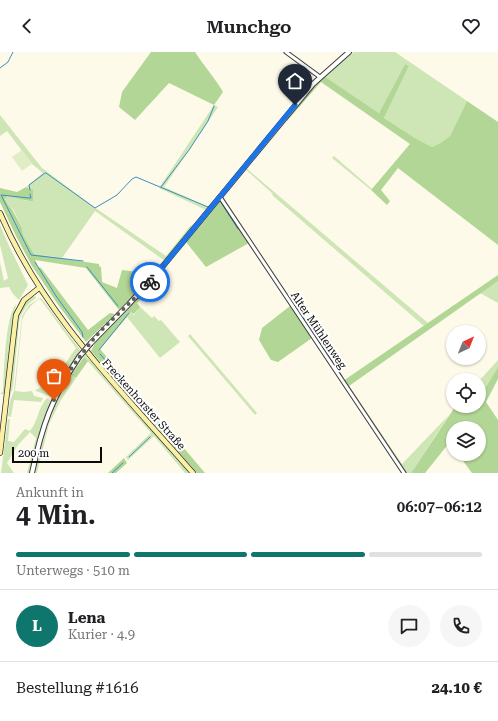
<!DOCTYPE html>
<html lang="de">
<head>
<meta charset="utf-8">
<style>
  :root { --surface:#fff; --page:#f6f6f6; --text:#202124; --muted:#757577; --line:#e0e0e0; --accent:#0f766e }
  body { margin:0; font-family:"Roboto Serif",serif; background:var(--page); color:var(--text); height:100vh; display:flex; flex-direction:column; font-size:15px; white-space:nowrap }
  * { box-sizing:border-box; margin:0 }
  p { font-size:13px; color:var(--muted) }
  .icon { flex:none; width:22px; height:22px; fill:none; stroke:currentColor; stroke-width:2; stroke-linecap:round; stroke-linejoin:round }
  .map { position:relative; height:421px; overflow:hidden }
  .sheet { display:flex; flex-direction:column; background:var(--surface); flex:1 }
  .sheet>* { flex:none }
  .needle { width:26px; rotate:43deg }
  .tools { position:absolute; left:446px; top:273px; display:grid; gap:8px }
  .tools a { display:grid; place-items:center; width:40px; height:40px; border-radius:50%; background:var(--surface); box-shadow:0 1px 3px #0004; font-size:20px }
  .scale { position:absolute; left:12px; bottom:10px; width:90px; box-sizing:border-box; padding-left:4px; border:2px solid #0a0a0a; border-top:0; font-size:11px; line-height:14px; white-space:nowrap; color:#0a0a0a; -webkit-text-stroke:3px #fff; paint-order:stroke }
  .pin { position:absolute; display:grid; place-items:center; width:34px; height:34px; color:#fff; margin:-41px -17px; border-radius:50% 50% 50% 0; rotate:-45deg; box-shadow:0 0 4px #0007 }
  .pin .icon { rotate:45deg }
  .courier { position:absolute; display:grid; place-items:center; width:40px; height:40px; margin:-20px; border:3px solid #1a73e8; border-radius:50%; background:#fff; color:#222; box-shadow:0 1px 5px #0007 }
  .head em { font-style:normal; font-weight:600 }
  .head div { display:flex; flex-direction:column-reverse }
  .head { display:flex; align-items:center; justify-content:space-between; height:68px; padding:0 16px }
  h1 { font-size:26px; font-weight:600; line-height:30px }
  .bar { display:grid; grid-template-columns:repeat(4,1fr); gap:6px 4px; align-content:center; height:48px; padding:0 16px }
  .bar i { height:5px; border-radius:3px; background:var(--line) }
  .bar .current { background:var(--accent) }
  .bar p { grid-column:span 4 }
  .line { display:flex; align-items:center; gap:10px; padding:0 16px; border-top:1px solid var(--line) }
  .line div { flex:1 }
  .round { display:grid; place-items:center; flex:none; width:42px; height:42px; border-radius:21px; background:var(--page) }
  header { display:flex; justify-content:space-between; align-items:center; height:52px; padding:0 16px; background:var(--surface); font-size:18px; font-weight:600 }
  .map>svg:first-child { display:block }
  .green { fill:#cee6b5 }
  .forest { fill:#b2d695 }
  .pitch { fill:#e0edc6 }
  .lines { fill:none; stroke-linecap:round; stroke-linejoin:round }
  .stream { stroke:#3b8fc6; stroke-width:1 }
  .minor-casing { stroke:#3d3d3d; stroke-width:5 }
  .tertiary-casing { stroke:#3d3d3d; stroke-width:6 }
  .secondary-casing { stroke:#2c2c2c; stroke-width:6 }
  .minor { stroke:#fff; stroke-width:3 }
  .tertiary { stroke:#fff; stroke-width:4 }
  .secondary { stroke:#fbf1a6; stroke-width:4.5 }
  .tertiary-bridge-casing { stroke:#3d3d3d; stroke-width:6; stroke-linecap:butt }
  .tertiary-bridge { stroke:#fff; stroke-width:4 }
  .done { stroke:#5f5e58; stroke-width:4; stroke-dasharray:0 7.2 }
  .route { stroke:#1a73e8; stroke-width:5 }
  .labels { text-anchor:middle; stroke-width:4; stroke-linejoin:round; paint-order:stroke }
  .street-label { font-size:11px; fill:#0a0a0a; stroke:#fff }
</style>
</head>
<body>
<header><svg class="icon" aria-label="back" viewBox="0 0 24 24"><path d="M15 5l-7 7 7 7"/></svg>Munchgo<svg class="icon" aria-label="heart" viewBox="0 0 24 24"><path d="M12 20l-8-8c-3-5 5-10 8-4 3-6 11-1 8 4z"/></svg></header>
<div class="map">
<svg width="498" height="421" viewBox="0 0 498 421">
  <rect width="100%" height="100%" fill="#fefae9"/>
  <g class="green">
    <path d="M 354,0 L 395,0 L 467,49 L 450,84 L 442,90 L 432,95 L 415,86 L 384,66 L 409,14 L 405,12 L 379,61 L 324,24 Z"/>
    <path d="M 214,53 L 218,55 L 164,135 L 209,155 L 206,158 L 159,136 Z"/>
    <path d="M 0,63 L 42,116 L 97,157 L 166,204 L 190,174 L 194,173 L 165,209 L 95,159 L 62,206 L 34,202 L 23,183 L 22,176 L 13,157 L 9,154 L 5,146 L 7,144 L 15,145 L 27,149 L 30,136 L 26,135 L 43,121 L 32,112 L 7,79 L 0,84 Z"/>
    <path d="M 334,104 L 372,137 L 371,138 L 332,106 Z"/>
    <path d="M 246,116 L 428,271 L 424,274 L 272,143 L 273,142 L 245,117 Z"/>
    <path d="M 0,173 L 9,194 L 28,233 L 19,248 L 13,242 L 9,235 L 0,236 L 0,210 L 4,229 L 8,226 L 0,193 Z"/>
    <path d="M 498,229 L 498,251 L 480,241 Z"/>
    <path d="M 35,244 L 36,246 C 27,252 22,259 19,270 L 13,335 L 9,347 L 17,271 L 23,254 L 27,248 Z"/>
    <path d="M 40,246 L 42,247 L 81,299 L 64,323 L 53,344 L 49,344 L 36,339 L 35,338 C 54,332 65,311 76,296 L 41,248 L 39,247 C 30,254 25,259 22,269 L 15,339 L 24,340 L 32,339 L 34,344 L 43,346 L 41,350 L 14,348 L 11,365 L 8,364 L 10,349 L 14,339 L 22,264 L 29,253 Z"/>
    <path d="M 16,252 L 5,342 L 0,342 L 3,339 C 4,319 5,266 16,252 Z"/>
    <path d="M 140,255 L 152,266 L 154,264 L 159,269 L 161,268 L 180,290 L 160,306 L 127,265 L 130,260 L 134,263 Z"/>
    <path d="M 190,282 L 257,361 L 255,363 L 188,284 Z"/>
    <path d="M 85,303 L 189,421 L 185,421 L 154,384 L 128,408 L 126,405 L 151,381 L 84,305 Z"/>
    <path d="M 498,308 L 498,315 L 484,338 L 479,339 L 479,329 Z"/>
    <path d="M 71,323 L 76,326 L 61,348 L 49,372 L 37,421 L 35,421 C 43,386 52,354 71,323 Z"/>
    <path d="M 349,334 L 402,412 L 449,363 L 411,421 L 405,421 L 347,335 Z"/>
    <path d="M 47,346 L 50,348 L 51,350 L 39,384 L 30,421 L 27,421 L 36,386 L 30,380 L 18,393 L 7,411 L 14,421 L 1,421 L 8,367 L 10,367 L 8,389 L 14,390 L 25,377 L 30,379 C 38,370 38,355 47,346 Z"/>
  </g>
  <g class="forest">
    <path d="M 151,0 L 195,0 C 204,14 215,26 223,40 L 214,53 L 169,31 L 135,68 L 119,55 L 122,40 Z"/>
    <path d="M 405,12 L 409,14 L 384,66 L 415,86 L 432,95 L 442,90 L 450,84 L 467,49 L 498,70 L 498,193 L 398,116 L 381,138 L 390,149 L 387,153 L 371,138 L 410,92 L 321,30 L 287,69 L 286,67 L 324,24 L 379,61 Z"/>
    <path d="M 26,135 L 33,138 L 33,149 C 24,149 16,145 7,144 L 5,147 L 9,154 L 12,157 L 22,176 L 23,183 L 34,202 L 99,212 L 99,214 L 101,215 L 102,230 L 117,236 L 122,218 L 154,222 L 119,258 L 86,216 L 35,208 L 38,215 L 41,216 L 88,278 L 110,261 L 115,262 L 86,290 L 59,254 L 32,214 L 16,184 L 0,150 L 0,136 L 17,140 Z"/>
    <path d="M 219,149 L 249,191 L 206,215 L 186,190 Z"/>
    <path d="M 498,223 L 498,229 L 349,334 L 347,335 L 343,329 Z"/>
    <path d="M 147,236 L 149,238 L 137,251 L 140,255 L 134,262 L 130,260 L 127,265 L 100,297 L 205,421 L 197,421 L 91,299 L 96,289 Z"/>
    <path d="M 290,254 L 312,286 L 278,310 L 271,308 L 259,288 L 262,276 Z"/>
    <path d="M 84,305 L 88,309 L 76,326 L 71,323 Z"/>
    <path d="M 498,315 L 498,327 L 486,350 L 498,368 L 498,421 L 472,421 L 458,402 L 479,402 L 479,376 L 453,376 L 453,396 L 449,391 L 425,421 L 411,421 L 455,355 L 479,354 L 479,339 L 484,338 Z"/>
    <path d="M 124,406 L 127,411 L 116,421 L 108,421 Z"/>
  </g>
  <path class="pitch" d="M 22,98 L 32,112 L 22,119 L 12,105 Z"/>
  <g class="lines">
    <g class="stream">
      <path d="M 0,16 L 8,10 L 13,0"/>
      <path d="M 161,135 L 189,98 L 208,69 L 214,54"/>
      <path d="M 30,138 L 29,133 L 45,121 L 46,121 L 95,156 L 117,143 L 132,127 L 136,125 L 208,155 L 216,147"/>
      <path d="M 30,142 L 31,146 L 29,146 L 1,143 L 31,203 L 83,209"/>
      <path d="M 220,149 L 238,177"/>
      <path d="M 242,175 L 293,252"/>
      <path d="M 35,210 L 56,244 L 82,280 L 83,285"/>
      <path d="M 87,215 L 118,254"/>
      <path d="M 297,256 L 342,324"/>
      <path d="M 99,298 L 129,261"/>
      <path d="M 100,302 L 158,369 L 160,375"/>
      <path d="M 129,405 L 150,385"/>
      <path d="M 112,421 L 123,411"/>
    </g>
    <g class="minor-casing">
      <g id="minor">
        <path d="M 286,0 L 320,25"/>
        <path d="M 220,145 L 404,421"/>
      </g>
    </g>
    <g class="tertiary-casing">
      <g id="tertiary">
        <path d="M 91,291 L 129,252 L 158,220 L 313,32 L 349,0"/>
        <path d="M 32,421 C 42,374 52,345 79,305"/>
      </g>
    </g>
    <g class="secondary-casing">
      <g id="secondary">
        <path d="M 0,161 C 43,263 122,339 193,421"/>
        <path d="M 0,401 L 16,263 L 24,248 L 39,236"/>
      </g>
    </g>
    <use href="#minor" class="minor"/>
    <use href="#tertiary" class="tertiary"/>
    <use href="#secondary" class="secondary"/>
    <g class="tertiary-bridge-casing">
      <path id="tertiary-bridge" d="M 79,305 L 91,291"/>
    </g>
    <use href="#tertiary-bridge" class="tertiary-bridge"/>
  </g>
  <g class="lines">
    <path class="done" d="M 54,348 C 65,324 80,303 97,283 C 114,265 133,249 150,230"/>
    <path class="route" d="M 150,230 L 295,53"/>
  </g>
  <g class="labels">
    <g class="street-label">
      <text transform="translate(319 278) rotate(56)" y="4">Alter Mühlenweg</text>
      <text transform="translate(144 352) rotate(48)" y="4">Freckenhorster Straße</text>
    </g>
  </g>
</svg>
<div class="tools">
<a><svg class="needle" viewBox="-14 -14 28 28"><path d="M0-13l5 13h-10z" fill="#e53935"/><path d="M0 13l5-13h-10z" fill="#757577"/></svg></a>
<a><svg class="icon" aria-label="locate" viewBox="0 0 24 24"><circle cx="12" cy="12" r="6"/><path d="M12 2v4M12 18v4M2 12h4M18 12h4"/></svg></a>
<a><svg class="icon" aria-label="layers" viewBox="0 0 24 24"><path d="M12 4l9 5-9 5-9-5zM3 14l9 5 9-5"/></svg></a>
</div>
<div class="scale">200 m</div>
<div class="pin" style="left:54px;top:348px;background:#ea580c"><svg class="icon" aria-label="bag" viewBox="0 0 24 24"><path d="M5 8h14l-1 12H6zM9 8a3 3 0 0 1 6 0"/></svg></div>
<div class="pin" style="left:295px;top:53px;background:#1f2937"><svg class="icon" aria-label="home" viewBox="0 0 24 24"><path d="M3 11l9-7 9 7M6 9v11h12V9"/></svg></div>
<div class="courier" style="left:150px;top:230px"><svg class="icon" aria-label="bike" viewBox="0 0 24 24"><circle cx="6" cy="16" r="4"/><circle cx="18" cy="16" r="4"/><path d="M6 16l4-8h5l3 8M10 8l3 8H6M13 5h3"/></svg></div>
</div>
<section class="sheet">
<div class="head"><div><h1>4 Min.</h1><p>Ankunft in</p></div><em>06:07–06:12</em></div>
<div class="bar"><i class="current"></i><i class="current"></i><i class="current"></i><i></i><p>Unterwegs · 510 m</p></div>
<div class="line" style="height:72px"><b class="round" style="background:var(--accent);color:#fff">L</b><div><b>Lena</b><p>Kurier · 4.9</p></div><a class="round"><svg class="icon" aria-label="chat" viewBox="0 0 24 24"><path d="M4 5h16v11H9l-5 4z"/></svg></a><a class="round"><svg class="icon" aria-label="phone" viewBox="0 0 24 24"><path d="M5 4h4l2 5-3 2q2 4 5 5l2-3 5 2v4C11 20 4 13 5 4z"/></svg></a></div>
<div class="line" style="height:52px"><div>Bestellung #1616</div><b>24.10 €</b></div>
</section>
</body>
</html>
